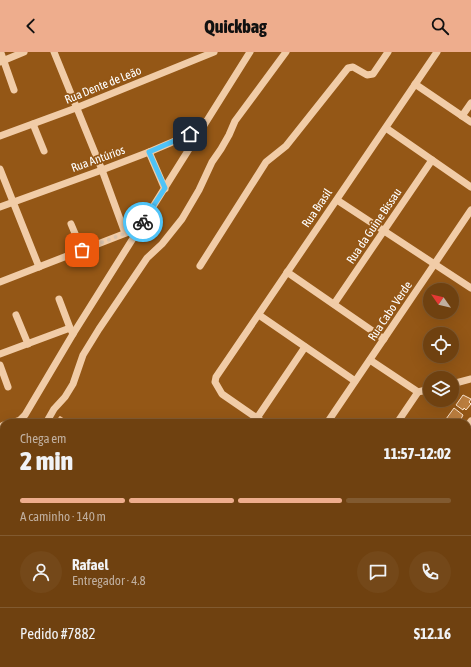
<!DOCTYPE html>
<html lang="pt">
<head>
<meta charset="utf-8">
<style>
  :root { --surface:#6f4110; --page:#744819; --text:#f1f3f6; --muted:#c0af9f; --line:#815a30; --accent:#eead8d }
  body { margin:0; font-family:"Asap Condensed",sans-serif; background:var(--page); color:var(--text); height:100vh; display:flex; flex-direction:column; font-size:15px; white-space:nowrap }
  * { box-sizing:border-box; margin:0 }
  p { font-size:13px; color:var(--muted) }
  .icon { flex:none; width:22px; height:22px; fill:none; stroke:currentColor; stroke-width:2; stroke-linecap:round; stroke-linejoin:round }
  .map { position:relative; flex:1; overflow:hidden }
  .side { position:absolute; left:0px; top:367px; width:471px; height:248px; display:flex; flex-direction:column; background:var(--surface); border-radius:12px 12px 0 0; box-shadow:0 4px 16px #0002,0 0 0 1px var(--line) }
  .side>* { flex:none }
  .needle { width:26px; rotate:304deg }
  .tools { position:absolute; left:423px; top:231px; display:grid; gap:8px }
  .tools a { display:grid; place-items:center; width:36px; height:36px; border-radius:50%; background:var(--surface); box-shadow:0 4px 16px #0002,0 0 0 1px var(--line); font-size:20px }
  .pin { position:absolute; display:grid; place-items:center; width:34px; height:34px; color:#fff; margin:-17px; border-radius:8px; box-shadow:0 2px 6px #0006 }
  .courier { position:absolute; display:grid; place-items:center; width:40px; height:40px; margin:-20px; border:3px solid #4fc3f7; border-radius:50%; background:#fff; color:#222; box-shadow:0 1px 5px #0007 }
  .head em { font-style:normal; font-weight:800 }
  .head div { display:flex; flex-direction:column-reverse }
  .head { display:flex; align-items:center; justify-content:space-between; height:68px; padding:0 20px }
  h1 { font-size:26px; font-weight:800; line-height:30px }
  .bar { display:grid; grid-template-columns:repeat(4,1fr); gap:6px 4px; align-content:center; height:48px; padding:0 20px }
  .bar i { height:5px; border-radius:3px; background:var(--line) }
  .bar .on { background:var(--accent) }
  .bar p { grid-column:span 4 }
  .line { display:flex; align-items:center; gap:10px; padding:0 20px; border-top:1px solid var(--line) }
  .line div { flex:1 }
  .round { display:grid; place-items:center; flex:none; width:42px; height:42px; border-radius:21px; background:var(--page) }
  header { display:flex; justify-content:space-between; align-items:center; height:52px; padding:0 20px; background:var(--accent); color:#111; font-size:18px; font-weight:800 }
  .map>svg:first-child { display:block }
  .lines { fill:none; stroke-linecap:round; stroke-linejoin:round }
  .stream { stroke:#f4c599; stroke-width:2 }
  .building { fill:#bc7e3f; stroke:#fce5ce }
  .minor { stroke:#f1cca7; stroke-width:7 }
  .done { stroke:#dac4ad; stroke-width:4; stroke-dasharray:0 7.2 }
  .route { stroke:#4fc3f7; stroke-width:5 }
  .labels { text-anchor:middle; stroke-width:3.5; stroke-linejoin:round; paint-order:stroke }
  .street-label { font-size:12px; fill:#fff; stroke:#945716 }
</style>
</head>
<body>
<header><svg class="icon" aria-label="back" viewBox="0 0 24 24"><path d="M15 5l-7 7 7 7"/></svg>Quickbag<svg class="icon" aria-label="search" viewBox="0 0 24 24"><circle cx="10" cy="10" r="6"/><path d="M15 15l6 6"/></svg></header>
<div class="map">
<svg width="471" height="615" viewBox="0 0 471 615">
  <rect width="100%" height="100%" fill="#945716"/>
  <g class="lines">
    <g class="stream">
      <path d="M 56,371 L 60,365 L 69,371"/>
      <path d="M 0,459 L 4,456"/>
    </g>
  </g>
  <g class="building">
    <path d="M 463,343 L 471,347 L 469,350 L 471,352 L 466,358 L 464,356 L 463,358 L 456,353 Z"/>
    <path d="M 454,356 L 463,363 L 459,371 L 452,371 L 446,367 Z"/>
  </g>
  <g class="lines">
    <g class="minor">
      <path d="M 54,0 L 102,118 L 125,181"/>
      <path d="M 1,1 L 14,38"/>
      <path d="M 0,10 L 24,0"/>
      <path d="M 415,32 L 471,70"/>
      <path d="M 462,64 L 471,51"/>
      <path d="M 33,72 L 44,99"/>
      <path d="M 386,76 L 471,135"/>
      <path d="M 0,84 L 76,56 L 214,0"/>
      <path d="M 149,100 L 165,137"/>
      <path d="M 0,117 L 39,215"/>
      <path d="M 337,148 L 471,236"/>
      <path d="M 0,155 L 102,118 L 149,100 L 203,77"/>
      <path d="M 71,172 L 82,198"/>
      <path d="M 200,214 L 266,110 L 286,94 L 348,16 L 353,15 L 367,23 L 373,22 L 388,0"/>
      <path d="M 287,220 L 384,287"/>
      <path d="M 0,230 L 139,176"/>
      <path d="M 59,247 L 70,276"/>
      <path d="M 334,252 L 432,108"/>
      <path d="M 16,263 L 28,292"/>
      <path d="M 259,263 L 355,329"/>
      <path d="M 0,302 L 70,276 L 73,282"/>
      <path d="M 370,308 L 418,340"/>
      <path d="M 0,313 L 8,335"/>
      <path d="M 452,332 L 471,327"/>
      <path d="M 257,366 L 305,295"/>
      <path d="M 12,371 L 20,368 L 25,363 L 73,282 L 250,0"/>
      <path d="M 46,371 L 54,357 L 65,345 L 73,332 L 83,303 L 99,277 L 147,206 L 162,192 L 182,167 L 199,138 L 212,110 L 221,97 L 229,83 L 235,69 L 286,0"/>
      <path d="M 264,371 L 222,342 L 215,330 L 216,325 L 437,0"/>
      <path d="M 327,371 L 471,158"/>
      <path d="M 397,371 L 418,340 L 430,337"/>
      <path d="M 0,375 L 4,373"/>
      <path d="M 467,375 L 471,369"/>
      <path d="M 467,477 L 471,471"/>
      <path d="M 0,486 L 4,489"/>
      <path d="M 467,506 L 471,500"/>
      <path d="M 467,512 L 471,511"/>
      <path d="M 0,543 L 4,536"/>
      <path d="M 0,577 L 4,570"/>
      <path d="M 0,593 L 4,595"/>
      <path d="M 467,606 L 471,600"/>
      <path d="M 200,611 L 206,615"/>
      <path d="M 226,611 L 231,615"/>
      <path d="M 357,611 L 359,615"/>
      <path d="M 36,615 L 38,611"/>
      <path d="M 45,615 L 47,611"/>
      <path d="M 56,615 L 59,611"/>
      <path d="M 82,615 L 84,611"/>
      <path d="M 162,615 L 165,611"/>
      <path d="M 286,615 L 289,611"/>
      <path d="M 374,615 L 377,611"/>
      <path d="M 393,615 L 396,611"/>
      <path d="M 461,615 L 464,611"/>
    </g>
  </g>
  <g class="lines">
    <path class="done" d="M 82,198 L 139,176 L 143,170"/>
    <path class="route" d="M 143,170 L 165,136 L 149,100 L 190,82"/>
  </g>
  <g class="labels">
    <g class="street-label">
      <text transform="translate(103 33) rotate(-22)" y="4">Rua Dente de Leão</text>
      <text transform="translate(98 107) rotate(-20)" y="4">Rua Antúrios</text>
      <text transform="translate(317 156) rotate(-56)" y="4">Rua Brasil</text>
      <text transform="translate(374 174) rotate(-56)" y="4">Rua da Guine Bissau</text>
      <text transform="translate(390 259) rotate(-56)" y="4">Rua Cabo Verde</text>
    </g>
  </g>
</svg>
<div class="tools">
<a><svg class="needle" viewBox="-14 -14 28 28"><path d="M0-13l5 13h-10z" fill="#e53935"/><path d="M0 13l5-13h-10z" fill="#c0af9f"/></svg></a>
<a><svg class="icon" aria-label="locate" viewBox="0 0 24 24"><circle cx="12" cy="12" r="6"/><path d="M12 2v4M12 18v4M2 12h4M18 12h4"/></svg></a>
<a><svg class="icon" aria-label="layers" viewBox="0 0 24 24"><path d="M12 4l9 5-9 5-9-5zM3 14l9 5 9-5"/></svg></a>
</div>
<div class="pin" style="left:82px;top:198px;background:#ea580c"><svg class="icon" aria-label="bag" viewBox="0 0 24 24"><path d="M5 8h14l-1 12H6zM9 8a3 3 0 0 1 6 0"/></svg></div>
<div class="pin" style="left:190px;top:82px;background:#1f2937"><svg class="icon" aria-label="home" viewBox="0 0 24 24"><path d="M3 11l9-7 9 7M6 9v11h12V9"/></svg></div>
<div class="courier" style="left:143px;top:170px"><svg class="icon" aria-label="bike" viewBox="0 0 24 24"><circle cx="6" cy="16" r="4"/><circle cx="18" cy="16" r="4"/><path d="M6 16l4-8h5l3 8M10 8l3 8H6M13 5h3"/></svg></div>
<section class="side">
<div class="head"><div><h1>2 min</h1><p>Chega em</p></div><em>11:57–12:02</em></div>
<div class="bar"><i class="on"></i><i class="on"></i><i class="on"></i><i></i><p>A caminho · 140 m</p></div>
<div class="line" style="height:72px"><a class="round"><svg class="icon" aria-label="person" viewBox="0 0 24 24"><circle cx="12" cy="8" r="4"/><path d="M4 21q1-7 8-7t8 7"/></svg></a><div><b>Rafael</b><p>Entregador · 4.8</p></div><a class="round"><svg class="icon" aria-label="chat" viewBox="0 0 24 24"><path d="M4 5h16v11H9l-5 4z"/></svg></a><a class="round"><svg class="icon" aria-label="phone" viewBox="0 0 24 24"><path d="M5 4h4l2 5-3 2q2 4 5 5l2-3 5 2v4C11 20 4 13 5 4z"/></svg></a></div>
<div class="line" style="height:52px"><div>Pedido #7882</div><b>$12.16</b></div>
</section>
</div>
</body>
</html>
